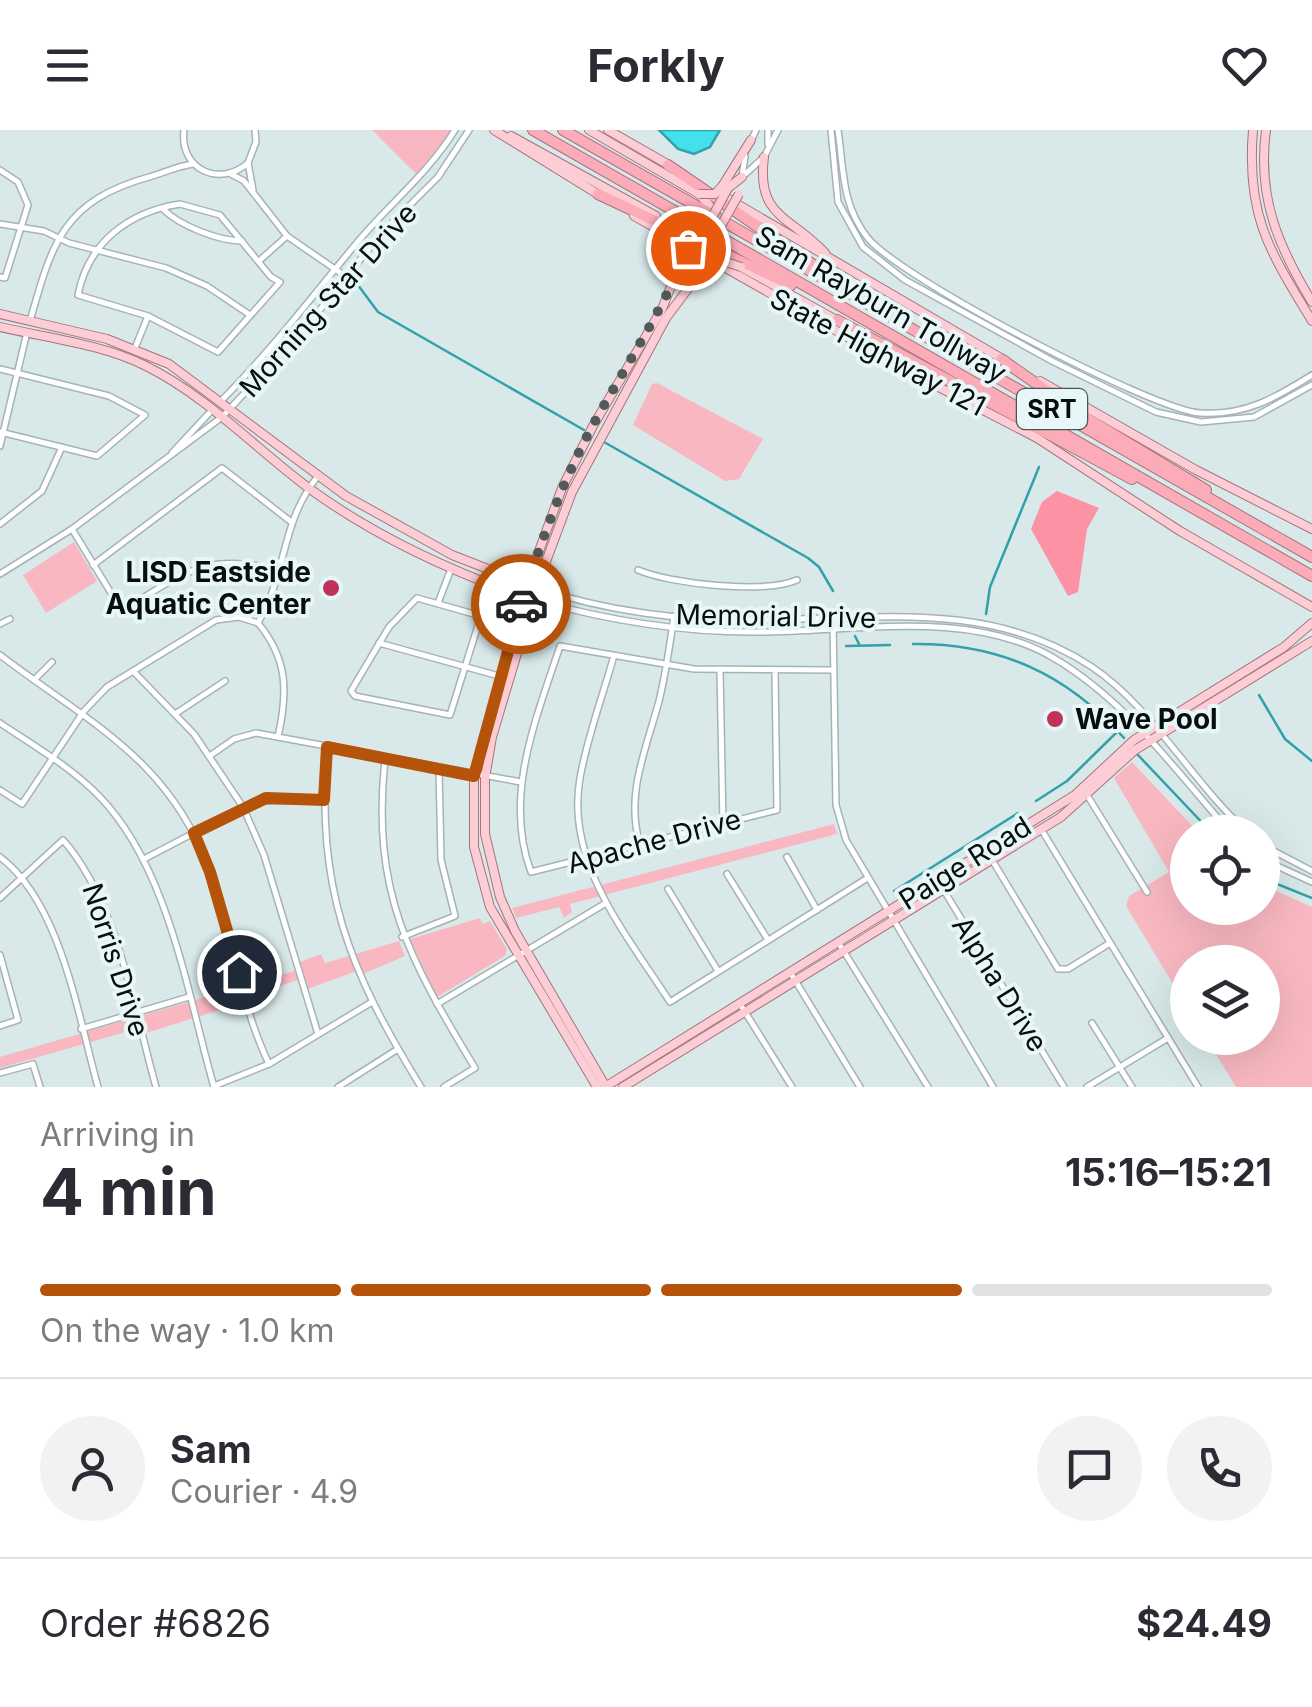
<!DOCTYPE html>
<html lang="en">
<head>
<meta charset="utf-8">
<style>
  :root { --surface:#fff; --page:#f2f2f3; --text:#2b2b33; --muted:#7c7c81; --line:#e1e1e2; --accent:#b45309 }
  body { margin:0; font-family:Inter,sans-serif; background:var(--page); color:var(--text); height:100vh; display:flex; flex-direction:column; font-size:38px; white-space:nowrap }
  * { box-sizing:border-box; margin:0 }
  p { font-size:32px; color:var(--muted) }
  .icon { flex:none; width:55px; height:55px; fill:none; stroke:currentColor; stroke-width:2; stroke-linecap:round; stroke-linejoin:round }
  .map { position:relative; height:957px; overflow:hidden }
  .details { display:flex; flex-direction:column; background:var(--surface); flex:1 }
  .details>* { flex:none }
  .controls { position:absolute; left:1170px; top:685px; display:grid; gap:20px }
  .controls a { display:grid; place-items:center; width:110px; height:110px; border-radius:50%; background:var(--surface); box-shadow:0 10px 40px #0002; font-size:50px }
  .pin { position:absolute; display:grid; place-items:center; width:85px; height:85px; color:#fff; margin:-42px; border:5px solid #fff; border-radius:50%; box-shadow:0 2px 10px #0007 }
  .courier { position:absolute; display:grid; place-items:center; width:100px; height:100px; margin:-50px; border:8px solid #b45309; border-radius:50%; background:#fff; color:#222; box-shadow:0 2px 12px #0007 }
  .overview em { font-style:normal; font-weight:700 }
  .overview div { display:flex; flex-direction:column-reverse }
  .overview { display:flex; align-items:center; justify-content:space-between; height:170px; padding:0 40px }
  h1 { font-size:65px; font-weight:700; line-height:75px }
  .bar { display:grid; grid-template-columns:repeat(4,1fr); gap:15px 10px; align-content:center; height:120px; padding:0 40px }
  .bar i { height:12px; border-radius:8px; background:var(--line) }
  .bar .active { background:var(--accent) }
  .bar p { grid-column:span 4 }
  .line { display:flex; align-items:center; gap:25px; padding:0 40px; border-top:2px solid var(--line) }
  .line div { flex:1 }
  .round { display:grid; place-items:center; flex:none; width:105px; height:105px; border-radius:52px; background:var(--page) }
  header { display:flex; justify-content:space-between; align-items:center; height:130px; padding:0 40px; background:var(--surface); font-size:45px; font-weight:700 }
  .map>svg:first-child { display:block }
  .green { fill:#f9b8c1 }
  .forest { fill:#fb93a5 }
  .water { fill:#44e0ec; stroke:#32a1a9; stroke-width:2.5 }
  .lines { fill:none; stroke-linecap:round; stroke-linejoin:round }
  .stream { stroke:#32a1a9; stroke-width:2.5 }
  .minor-casing { stroke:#a5b3b4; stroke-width:8 }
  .major-casing { stroke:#a7747d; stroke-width:10 }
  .highway-casing { stroke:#a7747d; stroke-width:12 }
  .minor { stroke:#fff; stroke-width:5 }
  .major { stroke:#fdcdd5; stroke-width:8 }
  .highway { stroke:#fcacb9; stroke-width:10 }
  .major-bridge-casing { stroke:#a7747d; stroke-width:10; stroke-linecap:butt }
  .major-bridge { stroke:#fdcdd5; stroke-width:8 }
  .done { stroke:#515a5a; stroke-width:10; stroke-dasharray:0 18 }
  .route { stroke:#b45309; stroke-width:12 }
  .poi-dot { fill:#c1325a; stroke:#e7f6f7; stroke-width:4 }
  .labels { text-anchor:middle; stroke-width:8; stroke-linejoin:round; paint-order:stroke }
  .shield { fill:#e7f6f7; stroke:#4b5353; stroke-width:2.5 }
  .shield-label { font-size:25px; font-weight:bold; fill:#080d0d }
  .street-label { font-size:28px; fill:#080d0d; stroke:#e7f6f7 }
  .poi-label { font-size:28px; font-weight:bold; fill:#080d0d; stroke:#e7f6f7; text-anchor:end }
</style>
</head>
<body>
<header><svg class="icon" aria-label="menu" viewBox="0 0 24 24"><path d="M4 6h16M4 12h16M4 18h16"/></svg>Forkly<svg class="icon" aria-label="heart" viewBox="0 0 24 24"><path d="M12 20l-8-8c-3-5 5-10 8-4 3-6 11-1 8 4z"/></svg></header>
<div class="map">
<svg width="1312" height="957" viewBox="0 0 1312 957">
  <rect width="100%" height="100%" fill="#d9e9ea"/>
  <g class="green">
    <path d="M 372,0 L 452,0 L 417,45 Z"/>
    <path d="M 657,253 L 763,309 L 739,349 L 725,351 L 633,295 L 652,254 Z"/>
    <path d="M 74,412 L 97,451 L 46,483 L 23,445 Z"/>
    <path d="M 1132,632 L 1198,702 L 1188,702 L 1188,778 L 1262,778 L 1263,755 L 1312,777 L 1312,957 L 1236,957 L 1206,908 L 1262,908 L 1262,832 L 1188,832 L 1187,877 L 1126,776 L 1129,766 L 1169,742 L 1114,648 Z"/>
    <path d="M 834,694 L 837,704 L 570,774 L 572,782 L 564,788 L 559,777 L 516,788 L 512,778 Z"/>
    <path d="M 480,788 L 483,794 L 490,791 L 507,819 L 505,826 L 437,867 L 410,809 Z"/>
    <path d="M 399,811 L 405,826 L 363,844 L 360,840 L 307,859 L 303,848 L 274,858 L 274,863 L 146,903 L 143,897 L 0,938 L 0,927 L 301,839 L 300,832 L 321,824 L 325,833 Z"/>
  </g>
  <path class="forest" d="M 1057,361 L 1099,378 L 1087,399 L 1078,462 L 1068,466 L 1031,399 L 1042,372 Z"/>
  <path class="water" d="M 659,0 L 720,0 L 710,17 L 694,24 L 678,19 Z"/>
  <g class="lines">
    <g class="stream">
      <path d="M 355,151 L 378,182 L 584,300"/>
      <path d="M 604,312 L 808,428 L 819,437 L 833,461"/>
      <path d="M 986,484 L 990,457 L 1039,337"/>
      <path d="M 855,506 L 859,514"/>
      <path d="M 913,514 C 999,513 1067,544 1124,608"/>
      <path d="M 846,516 L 890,515"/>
      <path d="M 1259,565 L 1285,609 L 1312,631"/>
      <path d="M 1137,624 L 1211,702"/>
      <path d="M 1036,671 L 1067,651 L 1118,601"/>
      <path d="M 1262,748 L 1312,768"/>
      <path d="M 894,761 L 1018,683"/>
    </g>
    <g class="minor-casing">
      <g id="minor">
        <path d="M 184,0 C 179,39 219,58 248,33 L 256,12 L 255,0"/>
        <path d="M 768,0 L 768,14"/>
        <path d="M 831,0 L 838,72 L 863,117 L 905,150 L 1052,231 L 1156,282 L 1201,292 L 1254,287 L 1312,255"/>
        <path d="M 838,0 C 844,40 841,73 867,107 C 896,146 1152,280 1200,283 C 1245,286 1275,268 1312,245"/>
        <path d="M 751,11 L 756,0"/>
        <path d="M 248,33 L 253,60"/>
        <path d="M 0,40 L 18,52 L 28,75 L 5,148 L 0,147"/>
        <path d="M 231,44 L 244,51 L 287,106 L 345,146"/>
        <path d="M 742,47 L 764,27 L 778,0"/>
        <path d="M 742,47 L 745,26"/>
        <path d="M 180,74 L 220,85 L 271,147 L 280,152 L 218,222 L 148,186 L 78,165 C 88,113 128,82 180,74 Z"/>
        <path d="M 163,79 C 180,96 219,111 242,111"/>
        <path d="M 0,94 L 44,101 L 69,113 L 166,138 L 207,156 L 250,185"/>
        <path d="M 259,131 L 287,106"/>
        <path d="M 30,191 C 52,113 63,71 149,47 C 164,43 177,36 193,34"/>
        <path d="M 135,218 L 148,186"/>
        <path d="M 0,239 L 109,266 L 145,285 L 97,326 L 0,302"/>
        <path d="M 220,272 C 269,223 310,169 355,115 C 388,75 427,45 455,0"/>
        <path d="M 0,316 L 27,202"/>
        <path d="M 172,323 L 212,280"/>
        <path d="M 0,394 L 42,361 L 62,317"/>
        <path d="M 72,399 L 122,481 C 187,441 204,422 283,441"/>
        <path d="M 93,435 L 222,338 L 290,391"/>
        <path d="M 638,440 C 671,454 764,464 797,450"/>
        <path d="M 0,444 L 72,399 L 222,287 L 302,202 L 380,105 L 438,47 L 469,0"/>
        <path d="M 537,458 C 605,481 682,491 753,490 C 871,490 988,468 1092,537 C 1152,577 1193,653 1247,702"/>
        <path d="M 417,468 L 474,484 L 479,492 L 450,585 L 355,566 L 351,561 L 389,497 Z"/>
        <path d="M 535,470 C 606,490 678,502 752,502 C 848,503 965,477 1052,527 C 1125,569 1175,640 1230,702"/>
        <path d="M 438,473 L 451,439"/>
        <path d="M 833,489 L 836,675 L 846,710 L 993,957"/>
        <path d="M 258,493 C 288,441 280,393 318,346"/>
        <path d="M 0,494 L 10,489"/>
        <path d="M 379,513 L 499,546"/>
        <path d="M 0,525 C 88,592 171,630 210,742 C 232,804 240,874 269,934"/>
        <path d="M 613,529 C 602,568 587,608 580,648 C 565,733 627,805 670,872 L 866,749"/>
        <path d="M 720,540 L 723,694"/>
        <path d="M 133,541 L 194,604 L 243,677 L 264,725 L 318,904"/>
        <path d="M 775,541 L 777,680 L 531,742 C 503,667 536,589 560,516 L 694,539 L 833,540"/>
        <path d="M 34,550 L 52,532"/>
        <path d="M 175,584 L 225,551"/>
        <path d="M 0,593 C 34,616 71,637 99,666 C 169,738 187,863 214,957"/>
        <path d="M 327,617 C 316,758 348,839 421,957"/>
        <path d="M 211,625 L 234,609 L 256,603 L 521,652"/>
        <path d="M 385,629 C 371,762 409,829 475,938 L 444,957"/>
        <path d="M 0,660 L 22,674 L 84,581 L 107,557 L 216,490 L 239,487 L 258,493 C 288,529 288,562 278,607"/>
        <path d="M 1087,665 L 1147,762"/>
        <path d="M 1041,699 L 1198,957"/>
        <path d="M 640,715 C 625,664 646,620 659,571 C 666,543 670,514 674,486"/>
        <path d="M 1262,715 L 1312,741"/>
        <path d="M 986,720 L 1058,839 L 1068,839 L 1110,813"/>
        <path d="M 0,727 C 61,773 78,886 98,957"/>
        <path d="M 787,727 L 817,780"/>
        <path d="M 144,729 L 255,671 L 324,670"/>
        <path d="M 1262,729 L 1312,752"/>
        <path d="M 727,744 L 768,810"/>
        <path d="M 668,759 L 718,841"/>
        <path d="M 943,759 L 1064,957"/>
        <path d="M 0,768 L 63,710 C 117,771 134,879 156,957"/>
        <path d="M 402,807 L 455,786 L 441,730 L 439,639"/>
        <path d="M 838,812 L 928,957"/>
        <path d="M 0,825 L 18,890 L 0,896"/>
        <path d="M 790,842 L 860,957"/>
        <path d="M 437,874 L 606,773"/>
        <path d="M 740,874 L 792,957"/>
        <path d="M 1092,893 L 1132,957"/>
        <path d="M 81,899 L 189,867"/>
        <path d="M 0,943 L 33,934 L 40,957"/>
        <path d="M 214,956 L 269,934 L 372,872"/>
        <path d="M 338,957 L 398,919"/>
        <path d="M 1087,957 L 1168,908"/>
      </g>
    </g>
    <g class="major-casing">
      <g id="major">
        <path d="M 494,0 L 601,66"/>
        <path d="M 589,0 L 699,64 L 716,83"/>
        <path d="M 608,0 L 669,35"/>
        <path d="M 1253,0 C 1246,86 1269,120 1312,191"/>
        <path d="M 1266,0 C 1257,67 1278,116 1312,172"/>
        <path d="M 511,6 L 656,86"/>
        <path d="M 764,27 C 756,88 791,86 825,123"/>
        <path d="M 723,55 L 751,10"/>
        <path d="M 728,58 L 742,47"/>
        <path d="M 720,64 L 1006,231"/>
        <path d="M 634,86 L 902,238 L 1037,308 L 1180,401 L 1312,477"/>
        <path d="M 741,137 L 840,192"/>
        <path d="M 0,184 L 107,209 L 169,234 L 346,366 L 452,425 L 537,458"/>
        <path d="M 0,197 C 48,208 102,214 146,236 C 208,267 255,318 310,359 C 376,407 450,441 527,468"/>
        <path d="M 868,211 L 934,249"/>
        <path d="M 1040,251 L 1196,340 L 1312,399"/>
        <path d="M 597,957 L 490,777 L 474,717 L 474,646 L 527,454 L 562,358 L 593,296 L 662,179 L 673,151 L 694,130"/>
        <path d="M 605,957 L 1075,665 L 1134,610 L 1284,517 L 1312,493"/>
        <path d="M 606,957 L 515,801 L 500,767 L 485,704 L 485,648 L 492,607 L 538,453 L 572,362 L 666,188 L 693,152 L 694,130"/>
        <path d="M 623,957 L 1061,687 L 1135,620 L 1312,511"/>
      </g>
    </g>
    <g class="highway-casing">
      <g id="highway">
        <path d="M 533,0 L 1312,446"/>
        <path d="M 563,0 L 1312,427"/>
        <path d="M 668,35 L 821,140"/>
        <path d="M 598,64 L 791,155"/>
        <path d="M 837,190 L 1132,349"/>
        <path d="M 1001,229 L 1080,284 L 1206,360"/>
      </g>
    </g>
    <use href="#minor" class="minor"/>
    <use href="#major" class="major"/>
    <use href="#highway" class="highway"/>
    <g class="major-bridge-casing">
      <g id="major-bridge">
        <path d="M 699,64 L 715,64 L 723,55"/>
        <path d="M 675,98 L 688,113 L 675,147"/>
        <path d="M 694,130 L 710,115 L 739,64"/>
        <path d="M 694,130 L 699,111 L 728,58"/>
        <path d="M 694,150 L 714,128 L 741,137"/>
      </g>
    </g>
    <use href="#major-bridge" class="major-bridge"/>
  </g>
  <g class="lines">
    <path class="done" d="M 521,474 C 541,412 562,352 593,295 C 626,235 663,180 688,118"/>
    <path class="route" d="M 239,842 L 210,742 L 194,703 L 266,668 L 324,670 L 327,617 L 474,646 L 521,474"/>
  </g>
  <g class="poi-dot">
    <circle cx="331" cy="458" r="10"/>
    <circle cx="1055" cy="589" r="10"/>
  </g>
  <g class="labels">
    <rect class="shield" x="1017" y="259" width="70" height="40" rx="8"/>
    <g class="shield-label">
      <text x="1052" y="288">SRT</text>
    </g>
    <g class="street-label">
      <text transform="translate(328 170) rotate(-48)" y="10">Morning Star Drive</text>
      <text transform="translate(881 174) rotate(30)" y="10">Sam Rayburn Tollway</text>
      <text transform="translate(878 222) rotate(28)" y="10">State Highway 121</text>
      <text transform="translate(776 486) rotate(1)" y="10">Memorial Drive</text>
      <text transform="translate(654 711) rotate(-15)" y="10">Apache Drive</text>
      <text transform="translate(965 733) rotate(-32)" y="10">Paige Road</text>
      <text transform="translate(116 830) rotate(72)" y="10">Norris Drive</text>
      <text transform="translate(1000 854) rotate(58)" y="10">Alpha Drive</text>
    </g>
    <g class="poi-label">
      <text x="311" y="452">LISD Eastside<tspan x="311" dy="32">Aquatic Center</tspan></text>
      <text x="1075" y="599" text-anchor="start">Wave Pool</text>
    </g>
  </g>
</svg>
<div class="controls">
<a><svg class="icon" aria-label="locate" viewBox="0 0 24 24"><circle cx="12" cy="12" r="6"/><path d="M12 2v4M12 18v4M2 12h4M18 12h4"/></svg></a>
<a><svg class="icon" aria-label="layers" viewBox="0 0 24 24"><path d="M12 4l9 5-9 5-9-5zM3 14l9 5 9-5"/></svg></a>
</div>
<div class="pin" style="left:688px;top:118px;background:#ea580c"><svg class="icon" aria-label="bag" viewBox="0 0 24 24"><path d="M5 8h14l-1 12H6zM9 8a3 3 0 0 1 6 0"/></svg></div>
<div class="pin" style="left:239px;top:842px;background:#1f2937"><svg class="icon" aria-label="home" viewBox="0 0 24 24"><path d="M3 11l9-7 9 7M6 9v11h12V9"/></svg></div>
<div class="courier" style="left:521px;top:474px"><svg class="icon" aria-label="car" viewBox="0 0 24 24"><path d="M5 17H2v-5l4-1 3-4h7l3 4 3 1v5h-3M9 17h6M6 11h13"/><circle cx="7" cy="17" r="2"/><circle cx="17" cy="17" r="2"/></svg></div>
</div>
<section class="details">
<div class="overview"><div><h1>4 min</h1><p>Arriving in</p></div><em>15:16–15:21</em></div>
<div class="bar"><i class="active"></i><i class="active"></i><i class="active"></i><i></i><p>On the way · 1.0 km</p></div>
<div class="line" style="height:180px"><a class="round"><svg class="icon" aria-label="person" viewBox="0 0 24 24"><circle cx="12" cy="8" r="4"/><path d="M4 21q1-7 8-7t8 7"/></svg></a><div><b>Sam</b><p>Courier · 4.9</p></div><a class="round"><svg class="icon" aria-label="chat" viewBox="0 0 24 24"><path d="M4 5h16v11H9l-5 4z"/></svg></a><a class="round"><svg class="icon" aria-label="phone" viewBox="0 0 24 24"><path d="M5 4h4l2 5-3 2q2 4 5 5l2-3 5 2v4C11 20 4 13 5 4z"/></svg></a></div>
<div class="line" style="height:130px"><div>Order #6826</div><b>$24.49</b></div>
</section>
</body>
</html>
